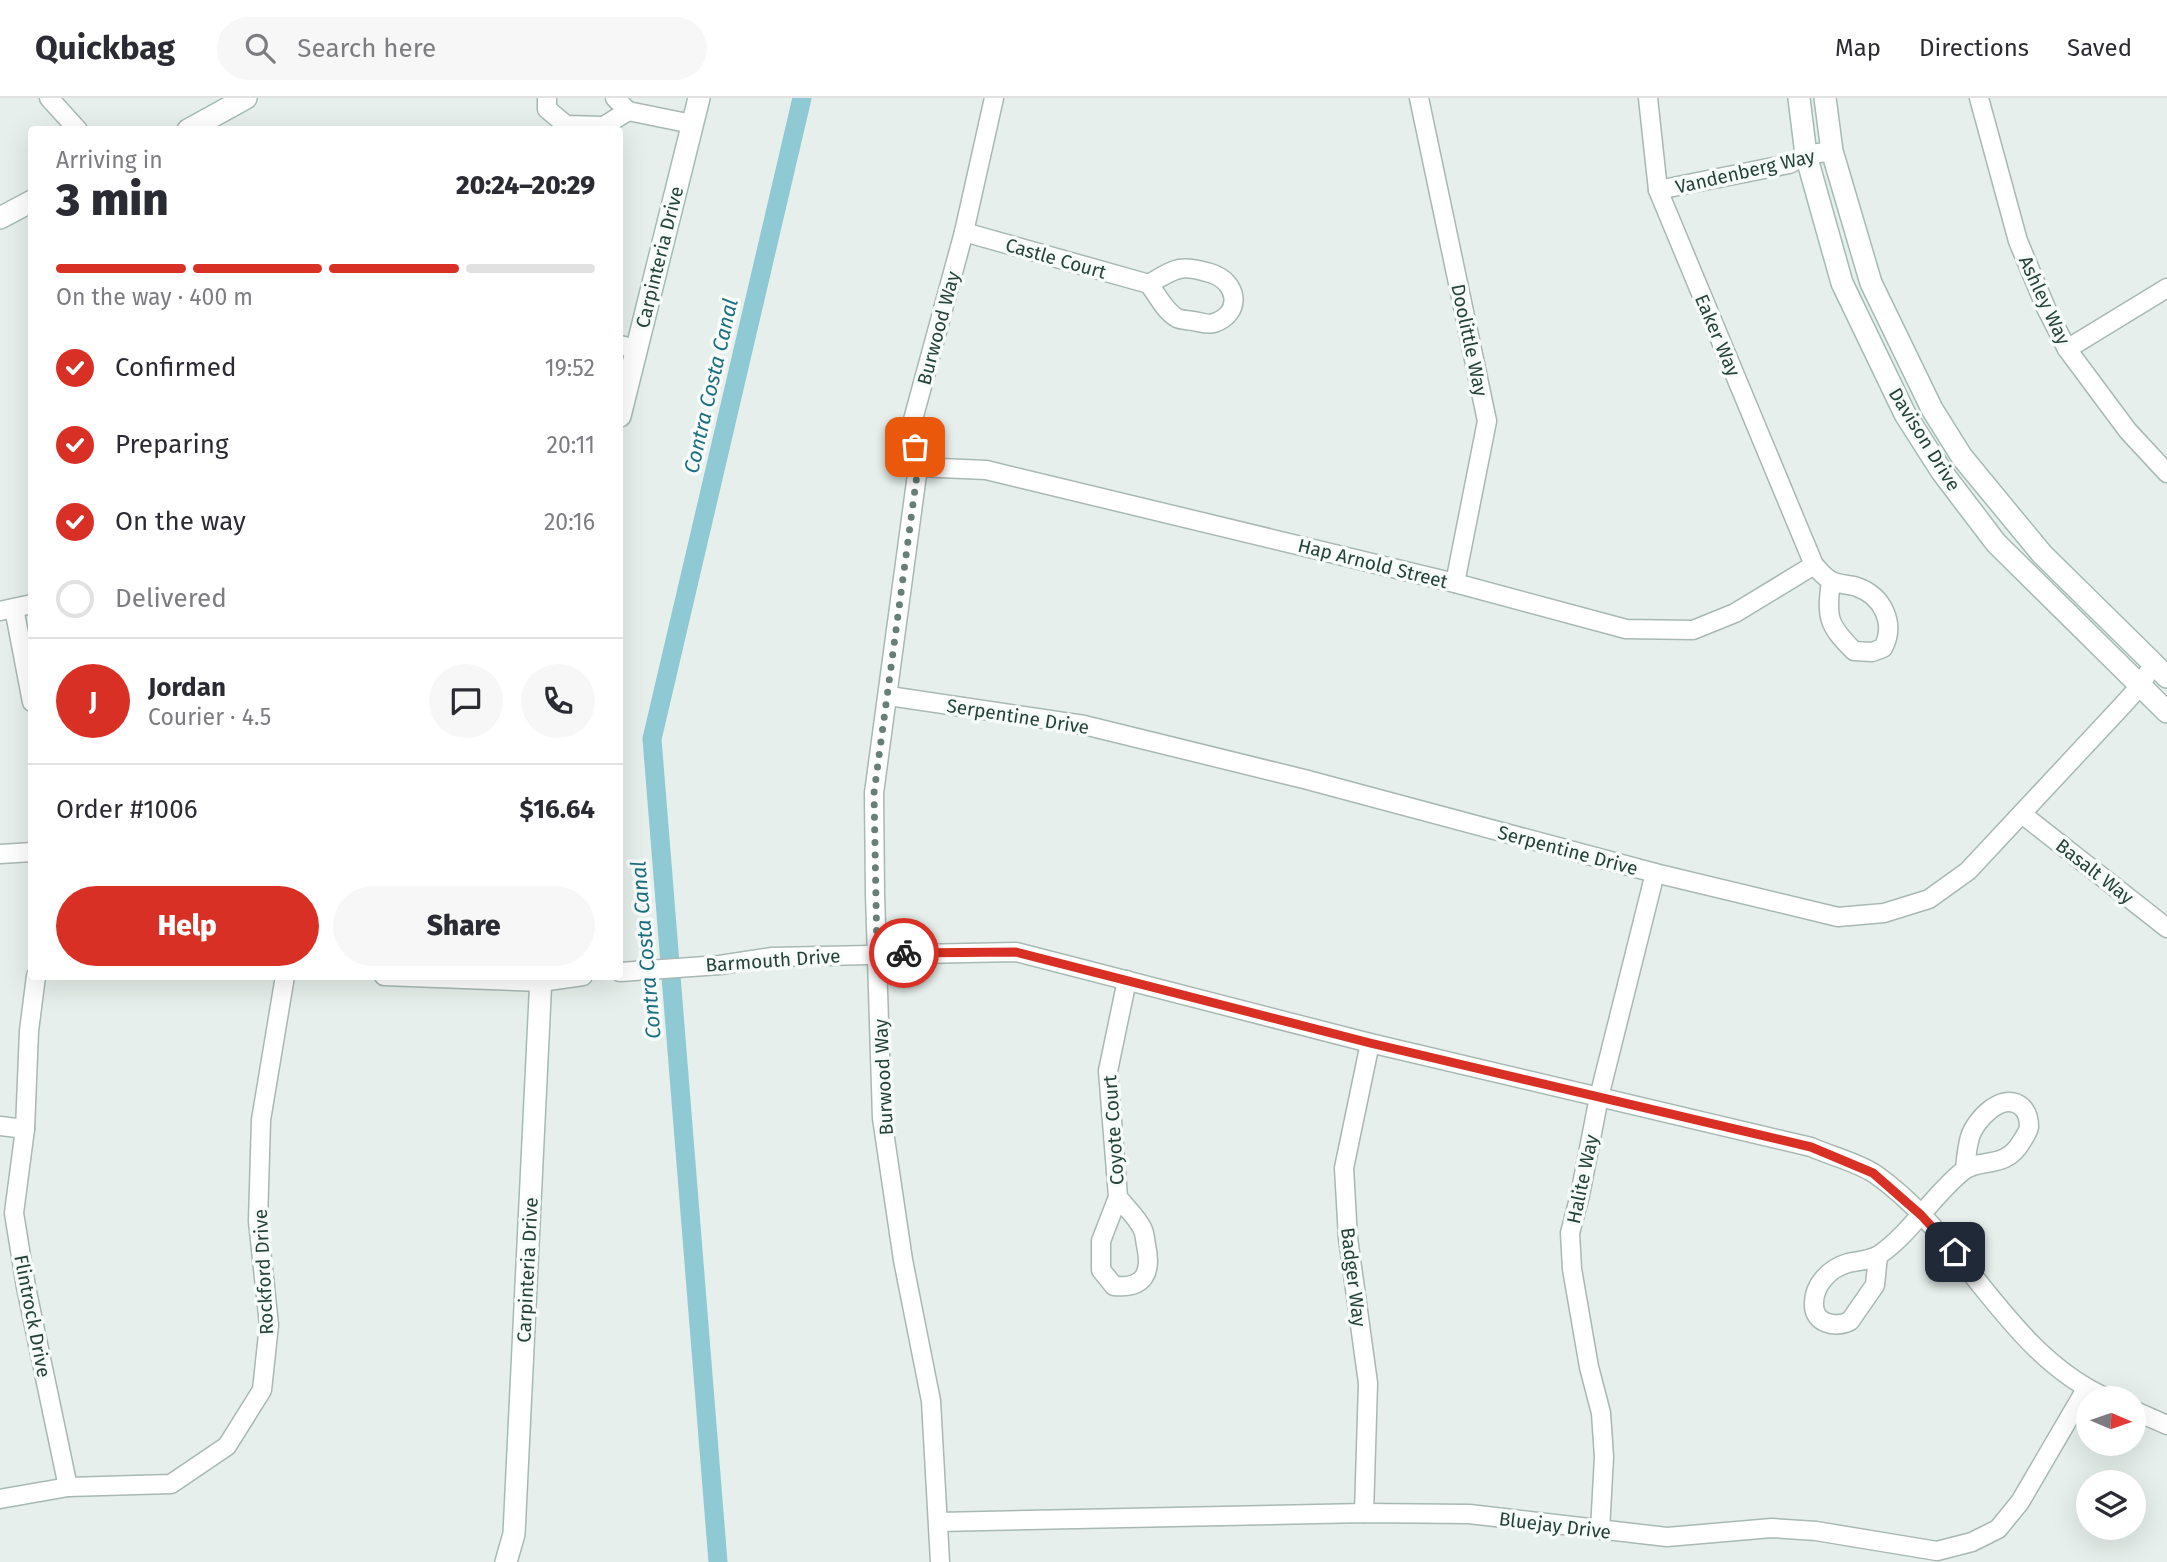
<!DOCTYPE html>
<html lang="en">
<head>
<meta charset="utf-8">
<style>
  :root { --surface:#fff; --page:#f7f7f7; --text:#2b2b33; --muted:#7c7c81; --line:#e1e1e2; --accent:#d93025 }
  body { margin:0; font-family:"Fira Sans",sans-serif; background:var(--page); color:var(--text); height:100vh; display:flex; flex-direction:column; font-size:26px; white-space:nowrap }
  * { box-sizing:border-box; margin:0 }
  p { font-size:23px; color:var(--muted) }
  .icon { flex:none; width:38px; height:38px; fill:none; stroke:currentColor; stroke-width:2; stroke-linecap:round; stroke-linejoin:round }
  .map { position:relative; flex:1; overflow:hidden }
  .details { position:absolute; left:28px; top:28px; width:595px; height:854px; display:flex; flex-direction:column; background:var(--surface); border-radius:7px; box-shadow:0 7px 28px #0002 }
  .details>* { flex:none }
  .needle { width:46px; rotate:92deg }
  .controls { position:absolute; left:2076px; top:1288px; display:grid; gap:14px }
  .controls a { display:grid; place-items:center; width:70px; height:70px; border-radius:50%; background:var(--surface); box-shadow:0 7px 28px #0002; font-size:35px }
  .pin { position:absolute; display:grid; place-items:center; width:60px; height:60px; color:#fff; margin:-30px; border-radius:14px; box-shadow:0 4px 10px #0006 }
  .courier { position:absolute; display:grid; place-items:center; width:70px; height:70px; margin:-35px; border:5px solid #d93025; border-radius:50%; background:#fff; color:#222; box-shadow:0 2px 9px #0007 }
  .headline em { font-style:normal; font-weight:800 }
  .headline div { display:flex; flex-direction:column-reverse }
  .headline { display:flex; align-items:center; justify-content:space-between; height:119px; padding:0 28px }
  h1 { font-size:46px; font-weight:800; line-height:52px }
  .bar { display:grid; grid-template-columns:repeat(4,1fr); gap:10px 7px; align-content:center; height:84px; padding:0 28px }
  .bar i { height:9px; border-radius:5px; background:var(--line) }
  .bar .active { background:var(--accent) }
  .bar p { grid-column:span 4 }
  .line { display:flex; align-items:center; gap:18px; padding:0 28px; border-top:2px solid var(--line) }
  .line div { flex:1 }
  .round { display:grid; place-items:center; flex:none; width:74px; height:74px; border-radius:37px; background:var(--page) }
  ol { padding:0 28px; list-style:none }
  li { display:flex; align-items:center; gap:21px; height:77px }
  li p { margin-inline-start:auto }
  li .icon { padding:7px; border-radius:50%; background:var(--accent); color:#fff; stroke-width:4 }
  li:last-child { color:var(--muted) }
  li i { width:38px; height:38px; border:4px solid var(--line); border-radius:50% }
  .action { display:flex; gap:14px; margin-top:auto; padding:14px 28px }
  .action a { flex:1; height:80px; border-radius:42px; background:var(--accent); color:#fff; font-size:28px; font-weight:800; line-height:80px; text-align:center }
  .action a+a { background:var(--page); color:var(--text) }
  header { display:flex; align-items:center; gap:42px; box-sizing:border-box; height:98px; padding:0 35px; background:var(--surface); border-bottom:2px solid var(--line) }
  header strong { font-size:33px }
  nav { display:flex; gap:38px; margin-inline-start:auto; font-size:24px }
  .search { width:490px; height:63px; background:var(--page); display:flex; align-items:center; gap:18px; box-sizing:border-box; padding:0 24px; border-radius:38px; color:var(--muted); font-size:26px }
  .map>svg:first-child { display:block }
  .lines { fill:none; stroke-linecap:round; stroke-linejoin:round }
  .canal { stroke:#8ec9d4; stroke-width:19 }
  .street-casing { stroke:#a8b8b2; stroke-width:21 }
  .secondary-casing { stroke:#a4bbb3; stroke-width:24 }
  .street { stroke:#fff; stroke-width:18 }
  .secondary { stroke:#fff; stroke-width:21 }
  .done { stroke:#687f78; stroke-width:7; stroke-dasharray:0 12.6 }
  .route { stroke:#d93025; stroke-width:9 }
  .labels { text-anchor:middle; stroke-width:7; stroke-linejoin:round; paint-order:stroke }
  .street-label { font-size:19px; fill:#24423a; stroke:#f7fbf9 }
  .water-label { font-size:21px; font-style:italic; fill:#1c6f80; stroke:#f7fbf9 }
</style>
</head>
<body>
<header>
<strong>Quickbag</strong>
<div class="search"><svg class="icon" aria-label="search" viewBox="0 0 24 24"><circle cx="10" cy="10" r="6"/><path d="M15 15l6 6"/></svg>Search here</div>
<nav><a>Map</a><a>Directions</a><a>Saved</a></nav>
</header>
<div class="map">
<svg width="2167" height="1464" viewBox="0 0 2167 1464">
  <rect width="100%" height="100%" fill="#e6efeb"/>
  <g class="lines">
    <path class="canal" d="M 718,1464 L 652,641 L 802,0"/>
    <g class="street-casing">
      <g id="street">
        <path d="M 49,0 L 78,32"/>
        <path d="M 547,0 L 547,11 L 566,27 L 604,28 L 628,13"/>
        <path d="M 615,0 L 628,13 L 692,26"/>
        <path d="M 1419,0 L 1487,323 L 1455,485"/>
        <path d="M 1648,0 L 1658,92 L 1814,467 C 1819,472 1824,479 1830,482 C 1837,487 1849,486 1857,489 C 1883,498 1896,526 1883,550 L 1872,554 L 1854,553 C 1828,527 1826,520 1831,483"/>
        <path d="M 1979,0 L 2018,143 L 2046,210 L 2067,251 L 2128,333 L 2167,375"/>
        <path d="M 1658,92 L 1789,66 L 1806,57 L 1832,53"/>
        <path d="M 964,134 L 1149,186 C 1157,197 1165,213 1177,220 C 1181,222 1188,222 1193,223 C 1200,224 1208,227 1214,225 C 1243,215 1238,183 1210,175 C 1180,166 1176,170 1149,186"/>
        <path d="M 620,247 L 636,251"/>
        <path d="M 2067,251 L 2167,190"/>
        <path d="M 918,369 L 986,372 L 1455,485 L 1626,531 L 1693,532 L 1735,515 L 1814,467"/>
        <path d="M 14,510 L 32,604"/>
        <path d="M 0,513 L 32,506"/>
        <path d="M 889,598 L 1084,627 L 1304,681 L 1655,775 L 1838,819 L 1884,815 L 1929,801 L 1968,773 L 2121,609 L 2140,588 L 2153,566"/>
        <path d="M 2022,716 L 2167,830"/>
        <path d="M 0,756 L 32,754"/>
        <path d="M 620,874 L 720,867 L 772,859 L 1016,854 L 1370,945 L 1811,1049 C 1831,1058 1857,1064 1875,1076 C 1964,1138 2006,1255 2107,1300"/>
        <path d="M 36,878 L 29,933 L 25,1031 L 14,1115 L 26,1189 L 68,1389"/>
        <path d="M 384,878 L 541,884 L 583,878"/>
        <path d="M 0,1028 L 25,1031"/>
        <path d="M 1118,1099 C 1125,1109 1137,1119 1142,1130 C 1145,1135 1145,1142 1146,1147 C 1152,1174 1145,1191 1114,1188 L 1101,1172 L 1101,1143 L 1118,1099 L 1108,973 L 1127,882"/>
        <path d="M 1878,1158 L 1875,1187 L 1850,1223 C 1836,1230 1814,1226 1814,1207 C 1813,1187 1830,1170 1848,1165 C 1858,1163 1871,1162 1879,1157 C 1910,1136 1934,1096 1963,1073 C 1980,1059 2005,1073 2022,1043 C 2025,1038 2028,1034 2029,1029 C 2029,1022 2027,1014 2022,1009 C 2003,992 1975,1022 1970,1039 C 1967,1049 1966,1061 1965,1071"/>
        <path d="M 2133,1312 L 2167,1327"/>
        <path d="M 0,1401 L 68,1389 L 171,1386 L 227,1348 L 262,1292 L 269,1227 L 258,1123 L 261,1022 L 285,878"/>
        <path d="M 1364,1415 L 1368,1285 L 1348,1140 L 1344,1070 L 1370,945"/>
        <path d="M 939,1424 L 1364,1415 L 1469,1416 L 1667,1439 L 1772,1430 L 1816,1433 L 1937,1453 L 1972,1444 L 1998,1431 L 2020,1404 L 2086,1291"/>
        <path d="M 1600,1432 L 1604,1359 L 1601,1315 L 1589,1269 L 1572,1171 L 1570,1135 L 1580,1097 L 1599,999 L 1655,775"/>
        <path d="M 940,1464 L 931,1303 L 903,1162 L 882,1020 L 875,796 L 874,695 L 918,369 L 911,329 L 964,134 L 994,0"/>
      </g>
    </g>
    <g class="secondary-casing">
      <g id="secondary">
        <path d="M 1799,0 L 1806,57 L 1842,185 L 1905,316 L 1942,374 L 1996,445 L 2167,614"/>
        <path d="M 1825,0 L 1832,53 L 1871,185 L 1932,311 L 1962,359 L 2042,456 L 2167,579"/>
        <path d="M 188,32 L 246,0"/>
        <path d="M 0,120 L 32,103"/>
        <path d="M 620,318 L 699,0"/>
        <path d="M 506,1464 L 514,1436 L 541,878"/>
      </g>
    </g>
    <use href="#street" class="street"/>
    <use href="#secondary" class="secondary"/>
  </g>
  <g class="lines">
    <path class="done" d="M 904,855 L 877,856 L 874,695 L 918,369 L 915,349"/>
    <path class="route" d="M 904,855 L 1016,854 L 1370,945 L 1811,1049 L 1873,1075 L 1921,1117 L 1955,1154"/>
  </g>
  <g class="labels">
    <g class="street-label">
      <text transform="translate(1745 73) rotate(-13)" y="7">Vandenberg Way</text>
      <text transform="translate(659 159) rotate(-76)" y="7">Carpinteria Drive</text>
      <text transform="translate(1056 160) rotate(16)" y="7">Castle Court</text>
      <text transform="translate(2045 202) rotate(65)" y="7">Ashley Way</text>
      <text transform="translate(938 230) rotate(-75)" y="7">Burwood Way</text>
      <text transform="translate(1718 237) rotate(67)" y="7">Eaker Way</text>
      <text transform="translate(1470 242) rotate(78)" y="7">Doolittle Way</text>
      <text transform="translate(1925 341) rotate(58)" y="7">Davison Drive</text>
      <text transform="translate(1373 465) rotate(14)" y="7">Hap Arnold Street</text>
      <text transform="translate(1018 618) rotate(9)" y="7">Serpentine Drive</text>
      <text transform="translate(1568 752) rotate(15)" y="7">Serpentine Drive</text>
      <text transform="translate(2095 773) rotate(38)" y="7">Basalt Way</text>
      <text transform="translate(773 862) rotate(-4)" y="7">Barmouth Drive</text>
      <text transform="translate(883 979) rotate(-93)" y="7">Burwood Way</text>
      <text transform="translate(1113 1032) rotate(-94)" y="7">Coyote Court</text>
      <text transform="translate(1582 1081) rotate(-78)" y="7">Halite Way</text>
      <text transform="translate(527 1172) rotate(-87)" y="7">Carpinteria Drive</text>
      <text transform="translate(263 1174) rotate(-93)" y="7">Rockford Drive</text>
      <text transform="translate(1354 1179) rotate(83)" y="7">Badger Way</text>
      <text transform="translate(33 1218) rotate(79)" y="7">Flintrock Drive</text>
      <text transform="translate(1555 1427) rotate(7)" y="7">Bluejay Drive</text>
    </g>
    <g class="water-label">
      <text transform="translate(711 288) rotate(-77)" y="7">Contra Costa Canal</text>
      <text transform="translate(646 852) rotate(-95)" y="7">Contra Costa Canal</text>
    </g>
  </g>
</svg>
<div class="controls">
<a><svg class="needle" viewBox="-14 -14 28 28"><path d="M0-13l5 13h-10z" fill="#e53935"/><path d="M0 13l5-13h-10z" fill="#7c7c81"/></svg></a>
<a><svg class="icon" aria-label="layers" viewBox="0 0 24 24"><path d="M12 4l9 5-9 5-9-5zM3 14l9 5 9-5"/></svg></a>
</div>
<div class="pin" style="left:915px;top:349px;background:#ea580c"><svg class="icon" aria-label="bag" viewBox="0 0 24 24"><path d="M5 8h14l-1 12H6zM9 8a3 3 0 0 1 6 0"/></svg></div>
<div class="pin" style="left:1955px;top:1154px;background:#1f2937"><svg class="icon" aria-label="home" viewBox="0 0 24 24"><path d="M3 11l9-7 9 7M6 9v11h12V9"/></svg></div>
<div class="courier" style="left:904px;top:855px"><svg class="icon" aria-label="bike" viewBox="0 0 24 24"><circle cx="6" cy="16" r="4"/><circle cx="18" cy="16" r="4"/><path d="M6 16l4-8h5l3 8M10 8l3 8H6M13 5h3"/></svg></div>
<section class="details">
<div class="headline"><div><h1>3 min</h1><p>Arriving in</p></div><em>20:24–20:29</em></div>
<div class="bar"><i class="active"></i><i class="active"></i><i class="active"></i><i></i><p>On the way · 400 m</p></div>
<ol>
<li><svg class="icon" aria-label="check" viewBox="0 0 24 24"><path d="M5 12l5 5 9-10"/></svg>Confirmed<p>19:52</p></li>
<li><svg class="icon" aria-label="check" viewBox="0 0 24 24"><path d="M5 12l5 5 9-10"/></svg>Preparing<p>20:11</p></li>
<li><svg class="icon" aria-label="check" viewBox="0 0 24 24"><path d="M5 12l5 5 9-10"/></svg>On the way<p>20:16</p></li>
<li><i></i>Delivered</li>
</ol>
<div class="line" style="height:126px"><b class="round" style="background:var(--accent);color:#fff">J</b><div><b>Jordan</b><p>Courier · 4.5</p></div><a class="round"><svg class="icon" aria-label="chat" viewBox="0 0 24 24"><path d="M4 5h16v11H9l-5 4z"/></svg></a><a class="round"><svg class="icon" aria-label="phone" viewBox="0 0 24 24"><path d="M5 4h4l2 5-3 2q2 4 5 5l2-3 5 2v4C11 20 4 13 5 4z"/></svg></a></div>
<div class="line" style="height:91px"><div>Order #1006</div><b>$16.64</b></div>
<div class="action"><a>Help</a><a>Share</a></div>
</section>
</div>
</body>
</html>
